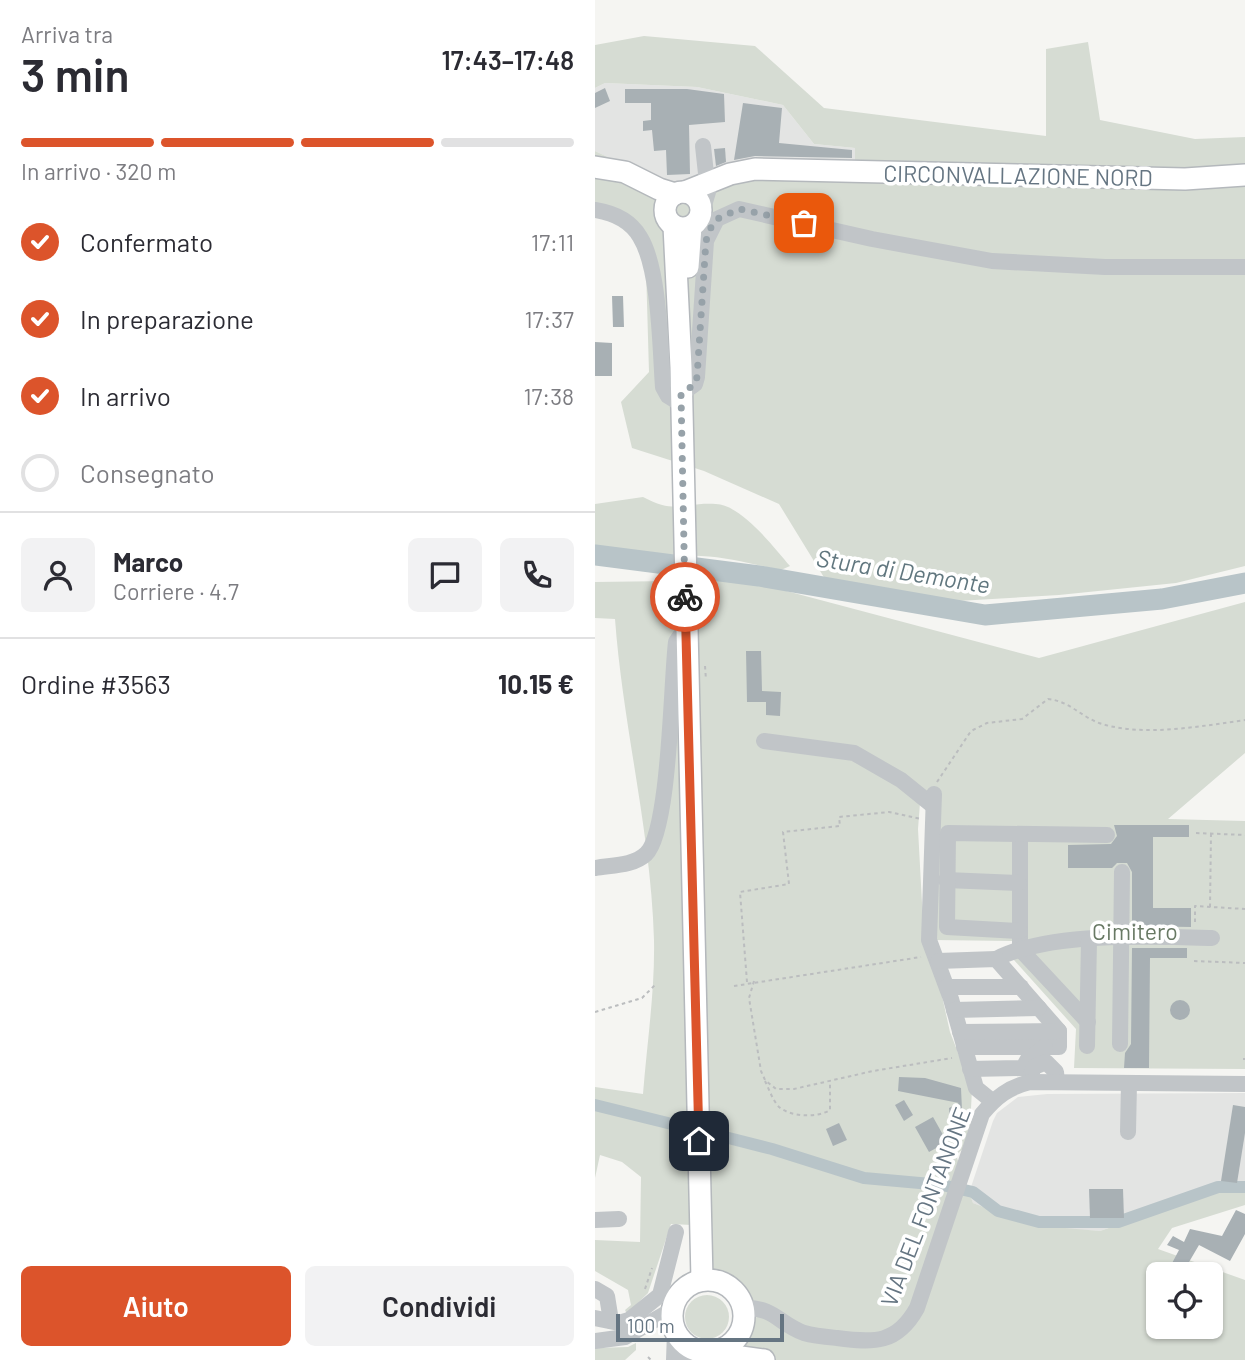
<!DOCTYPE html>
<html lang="it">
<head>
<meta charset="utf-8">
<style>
  :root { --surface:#fff; --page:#f2f2f3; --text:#2b2b33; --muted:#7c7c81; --line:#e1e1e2; --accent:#dc542b }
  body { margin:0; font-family:Barlow,sans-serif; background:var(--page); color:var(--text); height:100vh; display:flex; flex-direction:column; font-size:26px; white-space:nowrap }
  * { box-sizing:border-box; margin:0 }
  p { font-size:23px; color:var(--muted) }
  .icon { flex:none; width:38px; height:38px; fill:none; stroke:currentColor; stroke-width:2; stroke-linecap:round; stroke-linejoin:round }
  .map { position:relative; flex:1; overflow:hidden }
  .details { display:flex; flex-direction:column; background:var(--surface); width:595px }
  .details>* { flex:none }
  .tools { position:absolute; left:551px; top:1262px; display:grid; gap:14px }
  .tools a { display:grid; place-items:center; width:77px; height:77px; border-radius:10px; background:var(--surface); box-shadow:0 2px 5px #0004; font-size:35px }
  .scale { position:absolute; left:21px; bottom:18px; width:168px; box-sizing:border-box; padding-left:7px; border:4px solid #657582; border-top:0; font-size:19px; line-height:24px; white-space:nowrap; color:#657582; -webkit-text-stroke:5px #fff; paint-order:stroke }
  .pin { position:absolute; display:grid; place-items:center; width:60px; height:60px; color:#fff; margin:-30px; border-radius:14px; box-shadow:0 4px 10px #0006 }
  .courier { position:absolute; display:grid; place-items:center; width:70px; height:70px; margin:-35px; border:5px solid #dc542b; border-radius:50%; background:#fff; color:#222; box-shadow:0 2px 9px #0007 }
  .headline em { font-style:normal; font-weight:600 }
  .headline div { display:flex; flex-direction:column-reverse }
  .headline { display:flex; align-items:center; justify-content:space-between; height:119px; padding:0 21px }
  h1 { font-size:46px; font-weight:600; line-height:52px }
  .bar { display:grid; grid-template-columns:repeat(4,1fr); gap:10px 7px; align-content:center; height:84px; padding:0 21px }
  .bar i { height:9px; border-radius:5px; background:var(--line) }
  .bar .selected { background:var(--accent) }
  .bar p { grid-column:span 4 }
  .line { display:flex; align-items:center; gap:18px; padding:0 21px; border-top:2px solid var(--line) }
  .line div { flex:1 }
  .round { display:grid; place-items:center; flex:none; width:74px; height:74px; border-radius:10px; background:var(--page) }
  ol { padding:0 21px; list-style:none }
  li { display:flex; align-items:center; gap:21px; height:77px }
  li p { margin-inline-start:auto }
  li .icon { padding:7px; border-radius:50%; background:var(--accent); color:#fff; stroke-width:4 }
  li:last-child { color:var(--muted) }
  li i { width:38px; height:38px; border:4px solid var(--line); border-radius:50% }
  .primary-button { display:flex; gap:14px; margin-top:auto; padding:14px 21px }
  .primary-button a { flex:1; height:80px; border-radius:10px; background:var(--accent); color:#fff; font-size:28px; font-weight:600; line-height:80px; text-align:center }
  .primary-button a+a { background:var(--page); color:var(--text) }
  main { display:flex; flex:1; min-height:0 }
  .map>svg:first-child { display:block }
  .built { fill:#e3e4e3 }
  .green { fill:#d6dcd3; fill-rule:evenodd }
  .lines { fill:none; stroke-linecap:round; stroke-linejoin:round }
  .canal { stroke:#b8c4c8; stroke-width:12 }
  .river { stroke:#b8c4c8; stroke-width:21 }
  .building { fill:#a8b0b4 }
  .major-casing { stroke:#b4b8bc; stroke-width:24 }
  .path { stroke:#bbbdbf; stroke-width:2; stroke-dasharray:3.5 3.5; stroke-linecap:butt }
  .minor { stroke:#c1c5c8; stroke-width:16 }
  .major { stroke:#fff; stroke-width:21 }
  .done { stroke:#97a2a9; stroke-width:7; stroke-dasharray:0 12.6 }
  .route { stroke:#dc542b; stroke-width:9 }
  .labels { text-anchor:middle; stroke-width:7; stroke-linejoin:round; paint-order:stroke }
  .street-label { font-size:23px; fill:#657582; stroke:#fff }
  .park-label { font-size:23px; fill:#687964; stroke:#fff }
  .water-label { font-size:24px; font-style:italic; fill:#61777f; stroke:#fff }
</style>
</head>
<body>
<main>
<section class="details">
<div class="headline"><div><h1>3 min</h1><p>Arriva tra</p></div><em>17:43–17:48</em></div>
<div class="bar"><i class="selected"></i><i class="selected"></i><i class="selected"></i><i></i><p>In arrivo · 320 m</p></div>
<ol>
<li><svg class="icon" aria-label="check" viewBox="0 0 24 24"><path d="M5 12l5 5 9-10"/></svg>Confermato<p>17:11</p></li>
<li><svg class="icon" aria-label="check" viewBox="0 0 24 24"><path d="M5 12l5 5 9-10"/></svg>In preparazione<p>17:37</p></li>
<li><svg class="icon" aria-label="check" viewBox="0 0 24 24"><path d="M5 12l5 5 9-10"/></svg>In arrivo<p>17:38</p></li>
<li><i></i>Consegnato</li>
</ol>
<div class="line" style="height:126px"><a class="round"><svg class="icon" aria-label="person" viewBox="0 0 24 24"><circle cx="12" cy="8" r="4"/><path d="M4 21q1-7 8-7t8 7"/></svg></a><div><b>Marco</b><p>Corriere · 4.7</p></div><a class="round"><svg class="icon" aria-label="chat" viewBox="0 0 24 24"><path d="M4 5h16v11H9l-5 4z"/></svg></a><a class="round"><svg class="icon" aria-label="phone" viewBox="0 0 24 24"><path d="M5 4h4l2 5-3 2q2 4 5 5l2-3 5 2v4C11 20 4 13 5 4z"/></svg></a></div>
<div class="line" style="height:91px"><div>Ordine #3563</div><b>10.15 €</b></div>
<div class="primary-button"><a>Aiuto</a><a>Condividi</a></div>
</section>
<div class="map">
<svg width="650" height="1360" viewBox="0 0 650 1360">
  <rect width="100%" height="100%" fill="#f5f5f2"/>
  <g class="built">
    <path d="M 10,83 L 102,87 L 188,105 L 219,144 L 260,148 L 260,165 L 91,186 L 71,185 L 0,151 L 0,88 Z"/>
    <path d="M 650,1093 L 650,1190 L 627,1189 L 505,1231 L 435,1227 L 378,1203 L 374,1193 L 398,1121 L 402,1113 L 423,1097 L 452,1094 Z"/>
  </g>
  <g class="green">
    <path d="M 49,36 L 160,46 L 229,108 L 451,136 L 451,49 L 493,42 L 505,120 L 600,139 L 650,137 L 650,566 L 581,583 L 464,595 L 363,601 L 230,579 L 184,504 L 109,471 L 37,448 L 26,402 L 54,372 L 50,233 L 0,209 L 0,151 L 71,185 L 91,186 L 260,165 L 260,148 L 219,144 L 188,105 L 102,87 L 10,83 L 0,88 L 0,45 Z"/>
    <path d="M 48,497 C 82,515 88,502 121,504 C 147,505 179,548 195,566 L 186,570 C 160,565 133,557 106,556 C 71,553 32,562 0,545 L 0,504 Z"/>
    <path d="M 150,580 L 444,658 L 650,602 L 650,753 L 573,819 L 650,821 L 650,1069 L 479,1068 L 481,1029 L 418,959 L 417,941 L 338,940 L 340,821 L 325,803 L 323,829 L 329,940 L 345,987 L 355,1032 L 377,1089 L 375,1128 L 369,1148 L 361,1155 L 378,1203 L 435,1225 L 505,1231 L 627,1189 L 650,1190 L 650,1205 L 577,1228 L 563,1249 L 650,1280 L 650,1360 L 118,1360 C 144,1356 154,1339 162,1315 L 152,1297 L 115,1268 L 97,1225 L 76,1224 L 53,1293 L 32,1314 L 30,1310 L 36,1305 L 33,1290 L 0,1271 L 0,1240 L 45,1242 L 46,1177 L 27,1162 L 5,1155 L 0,1178 L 0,1087 L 48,1094 C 52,1043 60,991 59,940 C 56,832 28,727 20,619 L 0,618 L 0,582 ZM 564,1274 L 616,1274 L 616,1326 L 564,1326 Z"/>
    <circle cx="112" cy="1317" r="22"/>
    <path d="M 41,1343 L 41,1350 L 30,1360 L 0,1360 L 0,1348 L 33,1347 Z"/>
  </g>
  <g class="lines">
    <g class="canal">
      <path d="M 0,1105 L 97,1129"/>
      <path d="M 114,1133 L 177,1149 L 269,1178 L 347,1185 L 378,1192 L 403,1211 L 444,1222 L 523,1222 L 623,1187 L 650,1187"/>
    </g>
    <path class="river" d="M 0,555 L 164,576 L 390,615 L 567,599 L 650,583"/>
  </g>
  <g class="building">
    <path d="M 10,88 L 15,101 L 0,108 L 0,93 Z"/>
    <path d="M 30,89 L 92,89 L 129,94 L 130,122 L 94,125 L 95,174 L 72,175 L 71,150 L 59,151 L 57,130 L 48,131 L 48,121 L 56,120 L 56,103 L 30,103 Z"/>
    <path d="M 148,103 L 187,108 L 184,143 L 257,150 L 257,158 L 160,156 L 139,160 Z"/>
    <path d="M 130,148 L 131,162 L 121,166 L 119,149 Z"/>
    <path d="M 17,296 L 28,296 L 29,327 L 18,327 Z"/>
    <path d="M 0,342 L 17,343 L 17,376 L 0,376 Z"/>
    <path d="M 151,651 L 166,651 L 167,691 L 186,692 L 185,716 L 171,715 L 171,702 L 152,702 Z"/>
    <path d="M 519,825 L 594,825 L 594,837 L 558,837 L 558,908 L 596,908 L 596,927 L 537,926 L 537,872 L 532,863 L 522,863 L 517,868 L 473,868 L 473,845 L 516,844 L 522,836 Z"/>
    <path d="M 537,948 L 592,948 L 592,958 L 555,958 L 554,1068 L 529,1068 L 530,1053 L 536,1044 Z"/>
    <circle cx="585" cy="1010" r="10"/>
    <path d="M 304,1077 L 330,1078 L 366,1088 L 368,1132 L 356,1132 L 354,1108 L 364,1103 L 303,1091 Z"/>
    <path d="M 309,1100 L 318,1115 L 309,1121 L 300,1105 Z"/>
    <path d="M 638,1105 L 650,1107 L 650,1133 L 642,1183 L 626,1181 Z"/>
    <path d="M 338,1117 L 352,1142 L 334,1152 L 320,1127 Z"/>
    <path d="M 244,1123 L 252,1140 L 238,1146 L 231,1129 Z"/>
    <path d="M 494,1189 L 528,1189 L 529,1218 L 495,1218 Z"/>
    <path d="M 641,1210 L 650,1214 L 650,1234 L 635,1261 L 604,1245 L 587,1274 L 575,1267 L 584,1250 L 572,1245 L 578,1236 L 589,1242 L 595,1229 L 627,1236 Z"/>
  </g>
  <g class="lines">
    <g class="major-casing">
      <g id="major">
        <path d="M 0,167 L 30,172 L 64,189 L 80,194"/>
        <circle cx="88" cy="210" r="18"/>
        <path d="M 90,192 L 135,174 L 160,169 L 590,179 L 650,175"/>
        <path d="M 79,226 L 86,367 L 107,1280"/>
        <path d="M 93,267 L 96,227"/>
        <circle cx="113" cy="1316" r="36"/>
        <path d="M 117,1353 L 169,1360"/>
      </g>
    </g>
    <g class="path">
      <path d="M 110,666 L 111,680"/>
      <path d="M 342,782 L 376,731 L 392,723 L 427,719 L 453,699 C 475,701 487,718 507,724 C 551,737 606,726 650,720"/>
      <path d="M 601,833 L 650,835"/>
      <path d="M 615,907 L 616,834"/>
      <path d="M 600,922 L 600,906 L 650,909"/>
      <path d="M 599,961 L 650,963"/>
      <path d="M 159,981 L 154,998 L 166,1071 L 170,1080 L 181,1089 L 199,1089 L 278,1071 L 357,1058"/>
      <path d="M 152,982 L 145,892 L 194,884 L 188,832 L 245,826 L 244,817 L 294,812 L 326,819"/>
      <path d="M 139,986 L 326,957"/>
      <path d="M 0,1012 L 47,998 L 61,984"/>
      <path d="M 648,1059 L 650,1059"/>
      <path d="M 170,1081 C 174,1089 178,1101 184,1107 C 196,1117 222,1118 235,1110 L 235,1080"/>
      <path d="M 50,1289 L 57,1268"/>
      <path d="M 53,1357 L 56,1360"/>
    </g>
    <g class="minor">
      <path d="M 108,146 L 113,192 L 110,202"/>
      <path d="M 0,210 C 19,213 35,220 45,237 C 65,269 65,349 68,387 L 73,396 L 86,404"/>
      <path d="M 86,394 L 100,384 L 102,377 L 111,241 L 122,219 L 144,209 L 277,239 L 397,261 L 510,267 L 650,267"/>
      <path d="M 169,741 L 259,753 L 306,780 L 337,805"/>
      <path d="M 339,794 L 334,940 L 356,999 L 381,1088 L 397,1101"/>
      <path d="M 425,834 L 425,949 L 493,1022"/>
      <path d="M 0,868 C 17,865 38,866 51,854 C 75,831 76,682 81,642 L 91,627"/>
      <path d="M 351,880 L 424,883"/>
      <path d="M 425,931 L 352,927 L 353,833 L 512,835"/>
      <path d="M 401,959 C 453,932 557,936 617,938"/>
      <path d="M 343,961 L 401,959 L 464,1031 L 464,1047 L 369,1047"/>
      <path d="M 352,987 L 426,987"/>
      <path d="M 359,1010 L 444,1008"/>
      <path d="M 365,1032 L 464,1031"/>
      <path d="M 525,1044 L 527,872"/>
      <path d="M 492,1046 L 494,940"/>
      <path d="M 375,1069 L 428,1068 L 433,1059 L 450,1047"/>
      <path d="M 436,1075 L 439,1067 L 451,1062 L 461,1072 L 462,1082"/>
      <path d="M 533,1132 L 534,1083"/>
      <path d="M 0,1220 L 24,1219"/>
      <path d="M 0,1289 L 12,1296 L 16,1321"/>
      <path d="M 149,1308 C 179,1307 184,1324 209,1333 C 219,1336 231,1337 242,1338 C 279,1343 302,1344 322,1308 L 387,1114 C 401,1097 414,1087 435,1082 L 650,1084"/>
      <path d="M 0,1318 L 24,1323 L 34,1320 L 65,1295 L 81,1232"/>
      <path d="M 0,1341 L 30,1337 L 77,1310"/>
      <path d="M 79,1360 L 80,1332"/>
      <path d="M 84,1360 L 99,1350"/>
    </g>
    <use href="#major" class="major"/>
  </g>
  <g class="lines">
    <path class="done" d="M 90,597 L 86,394 L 100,384 L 102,377 L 111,241 L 115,229 L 122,219 L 144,209 L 209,223"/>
    <path class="route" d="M 90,597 L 104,1141"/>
  </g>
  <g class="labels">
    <g class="street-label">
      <text transform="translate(423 176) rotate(1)" y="8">CIRCONVALLAZIONE NORD</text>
      <text transform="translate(331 1207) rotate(-69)" y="8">VIA DEL FONTANONE</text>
    </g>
    <g class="park-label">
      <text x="540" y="940">Cimitero</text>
    </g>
    <g class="water-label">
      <text transform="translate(308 572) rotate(9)" y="8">Stura di Demonte</text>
    </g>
  </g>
</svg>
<div class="tools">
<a><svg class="icon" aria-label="locate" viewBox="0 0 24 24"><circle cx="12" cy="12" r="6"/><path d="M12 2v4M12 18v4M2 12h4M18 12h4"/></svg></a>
</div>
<div class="scale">100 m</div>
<div class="pin" style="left:209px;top:223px;background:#ea580c"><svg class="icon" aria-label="bag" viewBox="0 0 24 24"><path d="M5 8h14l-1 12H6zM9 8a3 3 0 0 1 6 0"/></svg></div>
<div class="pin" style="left:104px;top:1141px;background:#1f2937"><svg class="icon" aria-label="home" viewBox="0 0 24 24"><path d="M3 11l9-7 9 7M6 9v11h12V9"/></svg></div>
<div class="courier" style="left:90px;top:597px"><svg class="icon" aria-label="bike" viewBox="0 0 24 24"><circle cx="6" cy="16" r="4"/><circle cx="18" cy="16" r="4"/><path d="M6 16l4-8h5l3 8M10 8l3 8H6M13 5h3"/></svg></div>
</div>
</main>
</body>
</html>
